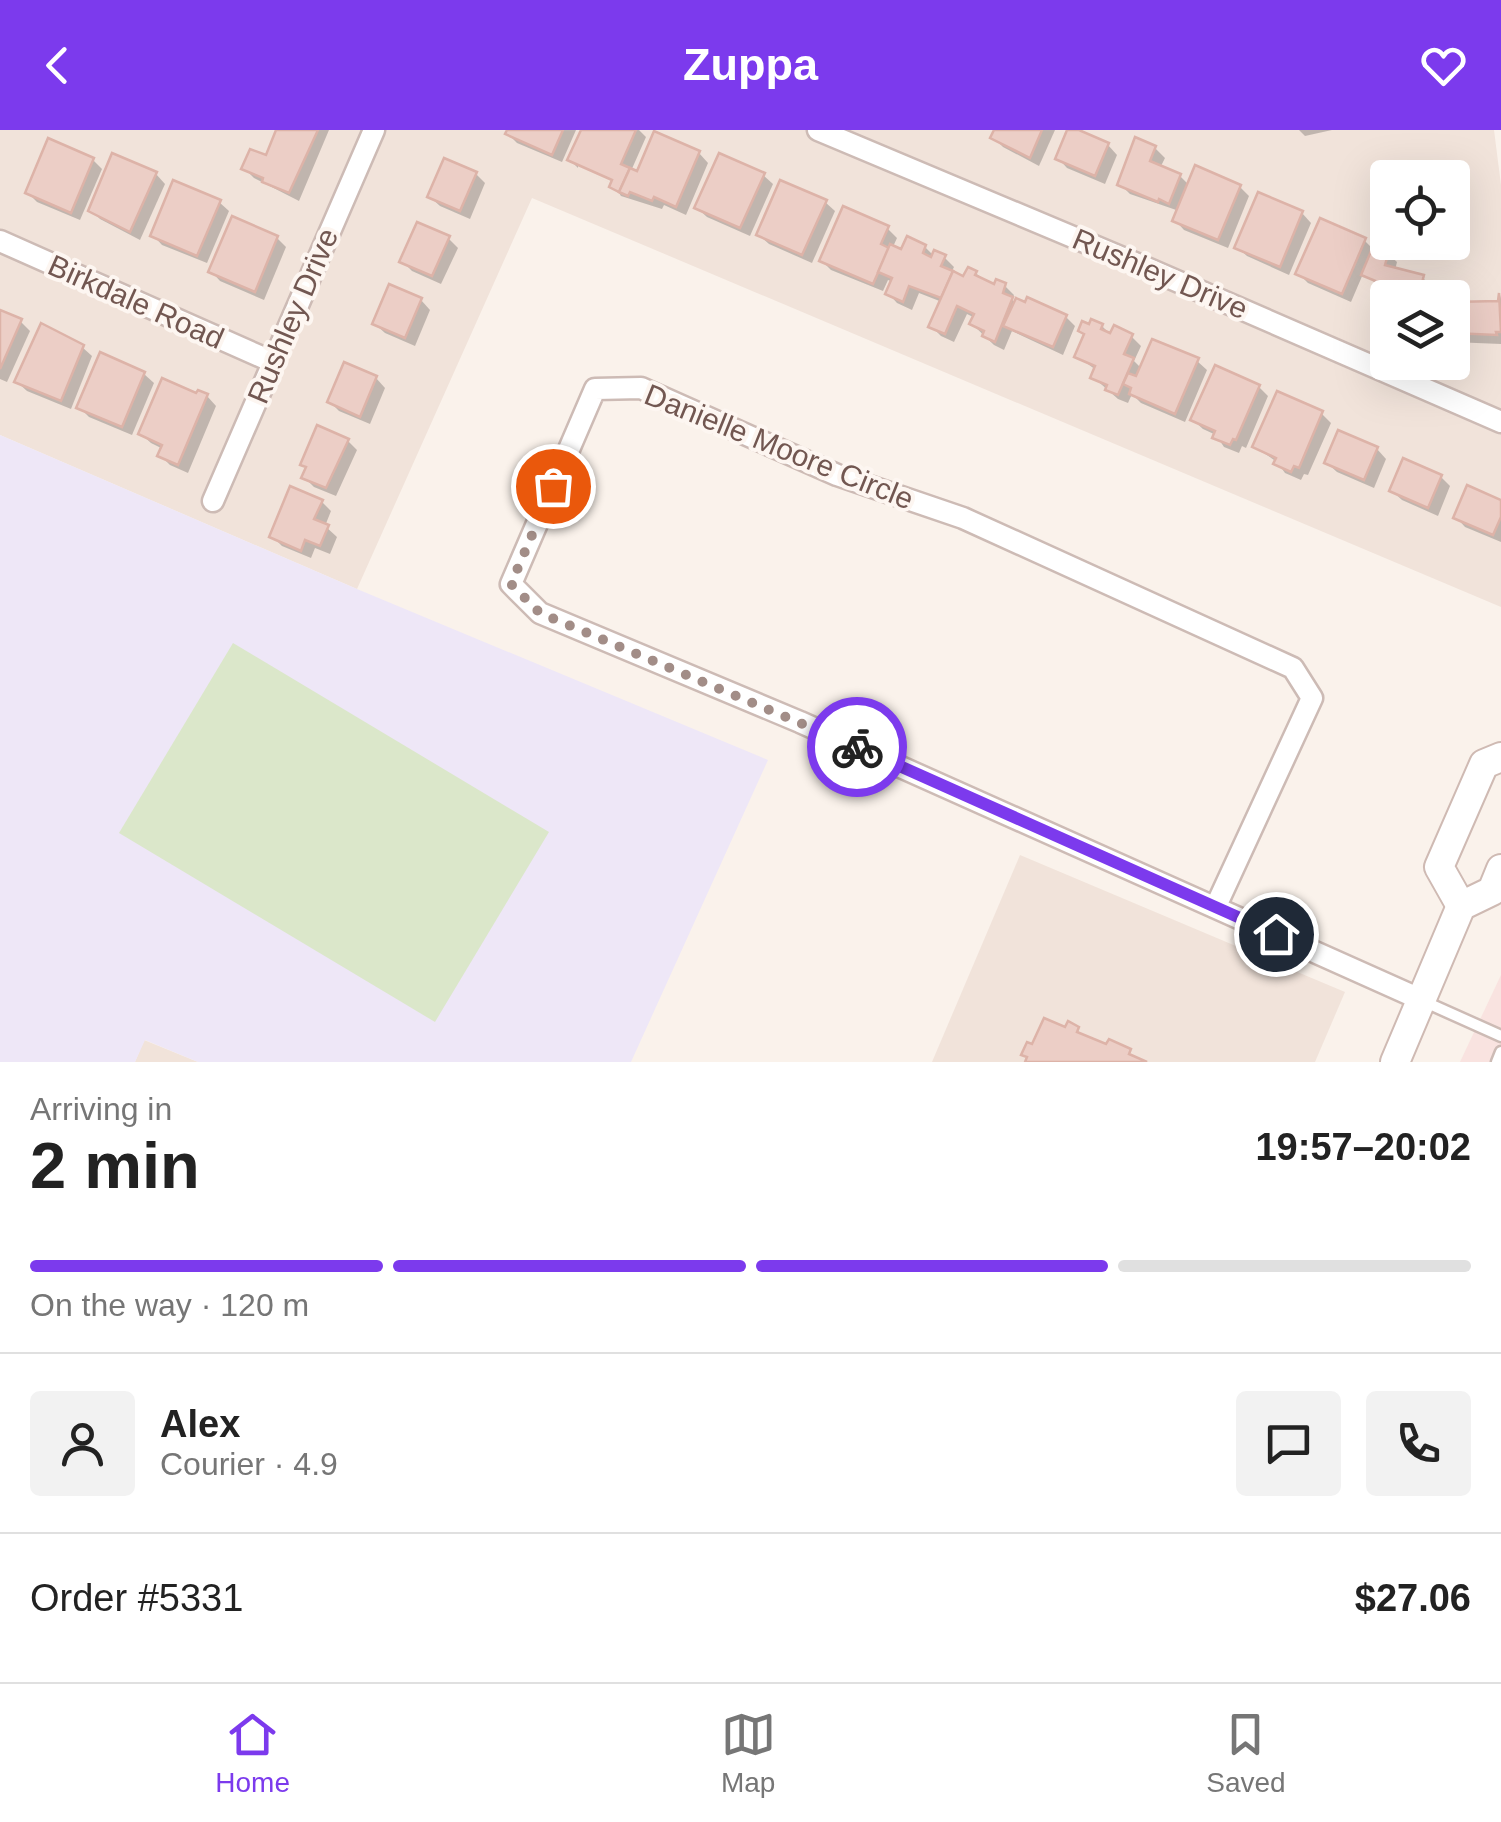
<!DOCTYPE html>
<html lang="en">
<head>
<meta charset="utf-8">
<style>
  :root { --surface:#fff; --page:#f2f2f2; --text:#222; --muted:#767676; --line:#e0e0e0; --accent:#7c3aed }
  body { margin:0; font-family:Arial,sans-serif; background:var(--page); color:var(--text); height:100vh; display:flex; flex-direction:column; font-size:38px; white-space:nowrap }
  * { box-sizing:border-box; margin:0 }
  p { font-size:32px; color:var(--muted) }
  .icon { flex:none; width:55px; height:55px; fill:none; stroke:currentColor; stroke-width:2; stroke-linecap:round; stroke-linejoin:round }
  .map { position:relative; height:932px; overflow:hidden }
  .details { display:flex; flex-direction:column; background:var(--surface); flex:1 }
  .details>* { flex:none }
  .fabs { position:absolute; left:1370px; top:30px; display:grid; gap:20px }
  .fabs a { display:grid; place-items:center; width:100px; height:100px; border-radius:10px; background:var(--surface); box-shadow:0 10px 40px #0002; font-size:50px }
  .pin { position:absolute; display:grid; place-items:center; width:85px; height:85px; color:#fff; margin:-42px; border:5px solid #fff; border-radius:50%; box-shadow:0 2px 10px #0007 }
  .courier { position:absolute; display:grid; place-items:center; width:100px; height:100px; margin:-50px; border:8px solid #7c3aed; border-radius:50%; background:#fff; color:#222; box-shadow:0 2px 12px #0007 }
  .head em { font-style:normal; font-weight:700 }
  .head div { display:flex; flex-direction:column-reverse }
  .head { display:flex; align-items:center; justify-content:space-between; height:170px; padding:0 30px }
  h1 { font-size:65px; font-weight:700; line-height:75px }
  .bar { display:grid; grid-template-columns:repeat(4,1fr); gap:15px 10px; align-content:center; height:120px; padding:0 30px }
  .bar i { height:12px; border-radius:8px; background:var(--line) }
  .bar .selected { background:var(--accent) }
  .bar p { grid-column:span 4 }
  .line { display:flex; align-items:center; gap:25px; padding:0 30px; border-top:2px solid var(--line) }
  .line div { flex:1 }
  .round { display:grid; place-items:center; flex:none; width:105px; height:105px; border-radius:10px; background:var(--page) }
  header { display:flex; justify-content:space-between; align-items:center; height:130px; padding:0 30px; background:var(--accent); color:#fff; font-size:45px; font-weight:700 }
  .menu { display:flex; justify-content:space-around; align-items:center; height:140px; border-top:2px solid var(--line); background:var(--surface); font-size:28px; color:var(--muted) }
  .menu a { display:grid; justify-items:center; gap:5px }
  .menu .selected { color:var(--accent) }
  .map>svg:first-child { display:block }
  .residential { fill:#f1e3da; fill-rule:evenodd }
  .commercial { fill:#f9e3e0 }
  .education { fill:#eee7f7 }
  .green { fill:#dbe7ca }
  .shadow { fill:#0003 }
  .building { fill:#eccec6; stroke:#ddb3a8; stroke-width:2.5 }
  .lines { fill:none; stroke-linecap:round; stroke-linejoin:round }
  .service-casing { stroke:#cdbbb5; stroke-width:15 }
  .minor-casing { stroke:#cdbbb5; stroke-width:25 }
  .secondary-casing { stroke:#cfbab3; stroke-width:32 }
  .service { stroke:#fff; stroke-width:10 }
  .minor { stroke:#fff; stroke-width:20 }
  .secondary { stroke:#fff; stroke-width:28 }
  .done { stroke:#a28d87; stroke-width:10; stroke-dasharray:0 18 }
  .route { stroke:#7c3aed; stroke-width:12 }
  .labels { text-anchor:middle; stroke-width:8; stroke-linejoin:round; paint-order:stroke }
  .street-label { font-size:30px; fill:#725751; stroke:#fdf6f1 }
</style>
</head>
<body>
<header><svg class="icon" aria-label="back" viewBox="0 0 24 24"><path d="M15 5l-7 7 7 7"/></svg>Zuppa<svg class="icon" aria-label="heart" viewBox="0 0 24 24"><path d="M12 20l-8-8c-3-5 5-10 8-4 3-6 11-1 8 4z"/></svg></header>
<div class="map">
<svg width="1501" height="932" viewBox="0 0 1501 932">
  <rect width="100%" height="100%" fill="#faf2eb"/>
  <g class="residential">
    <path d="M 0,0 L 1494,0 L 1501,55 L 1501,477 L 532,68 L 357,459 L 0,305 ZM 1388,48 L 1452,48 L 1452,112 L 1388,112 ZM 1388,168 L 1452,168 L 1452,232 L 1388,232 Z"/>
    <path d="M 1020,725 L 1345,862 L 1315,932 L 932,932 Z"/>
    <path d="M 144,910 L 198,932 L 135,932 Z"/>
  </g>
  <path class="commercial" d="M 1501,845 L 1501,932 L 1460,932 Z"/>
  <path class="education" d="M 0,305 L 357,459 L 768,630 L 631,932 L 198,932 L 145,910 L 135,932 L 0,932 Z"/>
  <path class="green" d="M 233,513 L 549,702 L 435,892 L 119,703 Z"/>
  <g class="shadow">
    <path d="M 279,0 L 329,0 L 299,71 L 254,48 L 244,38 L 267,28 Z"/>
    <path d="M 510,0 L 576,0 L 562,32 L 517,13 L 508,4 Z"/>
    <path d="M 583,0 L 639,0 L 646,7 L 631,41 L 638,44 L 699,23 L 708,33 L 686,85 L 664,75 L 662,79 L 621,66 L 613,54 L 580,39 L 622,58 L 624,53 L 578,32 L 578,38 L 570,30 Z"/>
    <path d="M 996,0 L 1055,0 L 1039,36 L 1003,17 L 993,7 Z"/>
    <path d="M 1070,0 L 1108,15 L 1117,25 L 1105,54 L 1067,38 L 1058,28 Z"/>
    <path d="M 1299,0 L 1332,0 L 1305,6 Z"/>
    <path d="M 1155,18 L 1165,28 L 1160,38 L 1180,46 L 1190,56 L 1240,57 L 1249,66 L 1228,118 L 1184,100 L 1175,90 L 1179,81 L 1130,64 L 1120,54 Z"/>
    <path d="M 93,30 L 102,39 L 80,90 L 37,72 L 28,63 Z"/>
    <path d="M 156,44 L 165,54 L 140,110 L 100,89 L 91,80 Z"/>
    <path d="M 476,44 L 485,53 L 470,89 L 440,76 L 430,67 Z"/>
    <path d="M 763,45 L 773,54 L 750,106 L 707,87 L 697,78 Z"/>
    <path d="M 219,72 L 229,81 L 207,133 L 162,115 L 153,105 Z"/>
    <path d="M 825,72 L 835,81 L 812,133 L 769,114 L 759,105 Z"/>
    <path d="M 1302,83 L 1311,93 L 1289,145 L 1247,126 L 1237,117 Z"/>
    <path d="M 887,98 L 897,108 L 892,119 L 903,122 L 925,117 L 934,126 L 944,127 L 954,137 L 951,143 L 964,149 L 975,143 L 996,157 L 1004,155 L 1014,165 L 1012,170 L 1016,174 L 1066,187 L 1075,196 L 1063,225 L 1012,201 L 1004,220 L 994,215 L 972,194 L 975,188 L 967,184 L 954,212 L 941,206 L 931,196 L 942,172 L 919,163 L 912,180 L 897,173 L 888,163 L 893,152 L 888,150 L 883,161 L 831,140 L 822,131 Z"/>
    <path d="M 277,108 L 286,117 L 264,170 L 220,151 L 211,141 Z"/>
    <path d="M 448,108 L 458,118 L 441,154 L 412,141 L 402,131 Z"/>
    <path d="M 1364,110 L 1374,120 L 1387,123 L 1397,132 L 1395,140 L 1423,148 L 1432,157 L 1429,168 L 1388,168 L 1386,177 L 1377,168 L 1380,156 L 1363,144 L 1351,172 L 1308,153 L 1298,143 Z"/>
    <path d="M 391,158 L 421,170 L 430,180 L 415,216 L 385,203 L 375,194 Z"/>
    <path d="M 1501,165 L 1501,214 L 1452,212 L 1452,174 L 1499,173 Z"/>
    <path d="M 0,182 L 20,191 L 30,201 L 7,252 L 0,249 Z"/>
    <path d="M 1102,196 L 1112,206 L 1131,206 L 1141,216 L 1134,231 L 1142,239 L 1197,231 L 1207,240 L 1185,292 L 1141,273 L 1132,264 L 1128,273 L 1118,269 L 1093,247 L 1096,240 L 1077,226 Z"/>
    <path d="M 82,217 L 92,226 L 71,279 L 27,261 L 17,252 Z"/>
    <path d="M 144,244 L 154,253 L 132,305 L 89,287 L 79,277 Z"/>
    <path d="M 376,248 L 385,258 L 370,294 L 339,281 L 330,272 Z"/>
    <path d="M 1259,257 L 1268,266 L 1246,318 L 1242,316 L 1239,323 L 1224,317 L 1216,305 L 1203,299 L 1193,290 Z"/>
    <path d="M 197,266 L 207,266 L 216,276 L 188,343 L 170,335 L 160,325 L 163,319 L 151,313 L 141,304 Z"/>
    <path d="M 1322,284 L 1331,293 L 1308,345 L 1304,344 L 1301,350 L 1285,343 L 1277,332 L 1255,317 Z"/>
    <path d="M 348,311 L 357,320 L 336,366 L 314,357 L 304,347 L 308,339 L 303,334 Z"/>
    <path d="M 1377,319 L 1386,329 L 1374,358 L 1337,342 L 1327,333 Z"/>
    <path d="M 1441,347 L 1450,356 L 1438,386 L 1402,370 L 1392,361 Z"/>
    <path d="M 322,372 L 331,381 L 325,396 L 337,407 L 330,424 L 315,418 L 311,428 L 282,416 L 272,406 Z"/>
    <path d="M 1501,373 L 1501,412 L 1465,397 L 1456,387 Z"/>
  </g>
  <g class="building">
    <path d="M 276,0 L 318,0 L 289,63 L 262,52 L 263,48 L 241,39 L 250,19 L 266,25 Z"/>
    <path d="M 507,0 L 563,0 L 552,25 L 505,4 Z"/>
    <path d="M 581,0 L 636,0 L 621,34 L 630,38 L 619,62 L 609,57 L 612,50 L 567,30 Z"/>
    <path d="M 994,0 L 1042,0 L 1030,28 L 990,8 Z"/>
    <path d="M 1067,0 L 1079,0 L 1109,13 L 1095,46 L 1055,29 Z"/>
    <path d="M 654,1 L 700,21 L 676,77 L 654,67 L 652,71 L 630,62 L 628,66 L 619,62 L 630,38 L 637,41 Z"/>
    <path d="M 1135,7 L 1156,16 L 1150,31 L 1181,44 L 1169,74 L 1159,69 L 1158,72 L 1117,55 Z"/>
    <path d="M 48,8 L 94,28 L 71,83 L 25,63 Z"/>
    <path d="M 112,23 L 157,42 L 130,102 L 88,81 Z"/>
    <path d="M 719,23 L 765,43 L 740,98 L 694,78 Z"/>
    <path d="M 444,28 L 477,42 L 460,81 L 427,67 Z"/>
    <path d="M 1195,35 L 1241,55 L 1218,110 L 1172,91 Z"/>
    <path d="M 173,50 L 221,70 L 197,126 L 150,106 Z"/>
    <path d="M 780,50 L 827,70 L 802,125 L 756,105 Z"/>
    <path d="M 1258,62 L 1303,81 L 1280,137 L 1234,118 Z"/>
    <path d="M 843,76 L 889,96 L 881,114 L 889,118 L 873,154 L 819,131 Z"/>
    <path d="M 232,86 L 278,106 L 255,162 L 208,142 Z"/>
    <path d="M 1320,88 L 1366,108 L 1342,164 L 1295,144 Z"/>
    <path d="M 417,92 L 450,106 L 432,146 L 399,132 Z"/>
    <path d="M 907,106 L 926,115 L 923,123 L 931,127 L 934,120 L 946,125 L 941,136 L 953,141 L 941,168 L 909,156 L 903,172 L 885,164 L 892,148 L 878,142 L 890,114 L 901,119 Z"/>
    <path d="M 1374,114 L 1389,121 L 1385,135 L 1424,145 L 1418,168 L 1388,168 L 1388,172 L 1374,168 L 1378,152 L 1361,145 Z"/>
    <path d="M 968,137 L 977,141 L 975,145 L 994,154 L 996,149 L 1006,153 L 1003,163 L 1013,167 L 995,212 L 982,206 L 984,201 L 969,194 L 974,184 L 957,176 L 945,204 L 928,197 L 953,141 L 963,146 Z"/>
    <path d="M 389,154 L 422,168 L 405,208 L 372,194 Z"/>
    <path d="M 1499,163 L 1501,202 L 1496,202 L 1497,205 L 1452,203 L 1452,172 L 1498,171 Z"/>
    <path d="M 1027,167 L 1067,185 L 1053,217 L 1003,196 L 1016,168 L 1025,172 Z"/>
    <path d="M 0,180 L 22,189 L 0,239 Z"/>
    <path d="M 1091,189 L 1103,194 L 1101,199 L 1110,203 L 1114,195 L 1133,204 L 1124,224 L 1134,228 L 1118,265 L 1105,260 L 1107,255 L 1090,248 L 1095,236 L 1074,227 L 1084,204 L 1078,201 L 1082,191 L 1089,194 Z"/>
    <path d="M 41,193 L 84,215 L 61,271 L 14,252 Z"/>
    <path d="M 1152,209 L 1199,228 L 1175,284 L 1129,264 L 1131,258 L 1123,254 L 1128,243 L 1136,246 Z"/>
    <path d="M 100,222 L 145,242 L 122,297 L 76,278 Z"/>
    <path d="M 344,232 L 377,246 L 360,287 L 327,272 Z"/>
    <path d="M 1215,235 L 1260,255 L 1236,310 L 1233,309 L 1230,315 L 1212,308 L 1215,301 L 1190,290 Z"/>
    <path d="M 162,248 L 196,263 L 198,260 L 208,264 L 178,335 L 157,326 L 162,315 L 138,304 Z"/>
    <path d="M 1277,261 L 1323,281 L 1299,338 L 1294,336 L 1291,342 L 1273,334 L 1276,328 L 1252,317 Z"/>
    <path d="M 317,295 L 349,309 L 326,358 L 301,348 L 306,337 L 300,335 Z"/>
    <path d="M 1338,300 L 1378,317 L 1364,350 L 1324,333 Z"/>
    <path d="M 1403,328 L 1442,345 L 1428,378 L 1389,361 Z"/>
    <path d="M 1467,355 L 1501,370 L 1501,387 L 1493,405 L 1453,388 Z"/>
    <path d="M 290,356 L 323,370 L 314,389 L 329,395 L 320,416 L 305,410 L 301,421 L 269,407 Z"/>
    <path d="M 1044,888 L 1065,897 L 1068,891 L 1079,897 L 1077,902 L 1106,914 L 1109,909 L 1131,919 L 1129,924 L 1147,932 L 1025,932 L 1027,927 L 1021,925 L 1027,912 L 1032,914 Z"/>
  </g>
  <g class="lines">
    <g class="service-casing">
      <g id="service">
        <path d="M 1423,871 L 1501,906"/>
        <path d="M 1497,932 L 1501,922"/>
      </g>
    </g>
    <g class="minor-casing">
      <g id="minor">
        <path d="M 818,0 L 1149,139 L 1501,292"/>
        <path d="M 0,111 L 273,232"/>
        <path d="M 213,371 L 374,0"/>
        <path d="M 1216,776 L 1312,568 L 1293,538 L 963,388 L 837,345 L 641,258 L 595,259 L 511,454 L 540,483 L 800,592 L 1422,870"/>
      </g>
    </g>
    <g class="secondary-casing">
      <g id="secondary">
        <path d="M 1461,776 L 1439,737 L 1484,634 L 1501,627"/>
        <path d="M 1395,932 L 1461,776 L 1492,761 L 1501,739"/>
      </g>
    </g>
    <use href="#service" class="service"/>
    <use href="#minor" class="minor"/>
    <use href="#secondary" class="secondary"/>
  </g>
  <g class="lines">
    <path class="done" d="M 553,356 L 511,454 L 540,483 L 857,617"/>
    <path class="route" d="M 857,617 L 1276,804"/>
  </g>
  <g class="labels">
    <g class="street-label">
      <text transform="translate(1160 144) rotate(23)" y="10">Rushley Drive</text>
      <text transform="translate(136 172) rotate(24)" y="10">Birkdale Road</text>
      <text transform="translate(293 186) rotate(-67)" y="10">Rushley Drive</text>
      <text transform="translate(779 317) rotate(22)" y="10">Danielle Moore Circle</text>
    </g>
  </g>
</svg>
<div class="fabs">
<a><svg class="icon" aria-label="locate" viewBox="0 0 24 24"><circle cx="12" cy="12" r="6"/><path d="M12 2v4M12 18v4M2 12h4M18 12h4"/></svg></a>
<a><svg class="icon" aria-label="layers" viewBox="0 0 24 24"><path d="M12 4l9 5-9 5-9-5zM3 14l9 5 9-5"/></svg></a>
</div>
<div class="pin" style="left:553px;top:356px;background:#ea580c"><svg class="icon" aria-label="bag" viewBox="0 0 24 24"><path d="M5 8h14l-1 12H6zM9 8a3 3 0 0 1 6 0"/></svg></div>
<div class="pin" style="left:1276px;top:804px;background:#1f2937"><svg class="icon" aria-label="home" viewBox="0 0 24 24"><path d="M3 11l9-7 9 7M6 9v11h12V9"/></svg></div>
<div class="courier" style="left:857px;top:617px"><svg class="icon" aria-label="bike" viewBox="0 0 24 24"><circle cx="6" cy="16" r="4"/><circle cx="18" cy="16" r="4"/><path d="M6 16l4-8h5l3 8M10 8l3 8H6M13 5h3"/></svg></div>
</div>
<section class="details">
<div class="head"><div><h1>2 min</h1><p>Arriving in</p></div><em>19:57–20:02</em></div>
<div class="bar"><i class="selected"></i><i class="selected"></i><i class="selected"></i><i></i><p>On the way · 120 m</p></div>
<div class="line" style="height:180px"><a class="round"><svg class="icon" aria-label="person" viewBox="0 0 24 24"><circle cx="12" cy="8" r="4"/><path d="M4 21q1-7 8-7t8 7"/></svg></a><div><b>Alex</b><p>Courier · 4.9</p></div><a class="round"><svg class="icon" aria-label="chat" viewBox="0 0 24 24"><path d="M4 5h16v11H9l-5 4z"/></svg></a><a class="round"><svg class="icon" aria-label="phone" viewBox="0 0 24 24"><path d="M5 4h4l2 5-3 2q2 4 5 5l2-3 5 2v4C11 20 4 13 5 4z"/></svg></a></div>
<div class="line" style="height:130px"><div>Order #5331</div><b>$27.06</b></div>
</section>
<nav class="menu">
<a class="selected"><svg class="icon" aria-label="home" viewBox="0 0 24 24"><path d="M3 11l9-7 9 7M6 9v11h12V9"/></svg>Home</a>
<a><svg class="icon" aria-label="map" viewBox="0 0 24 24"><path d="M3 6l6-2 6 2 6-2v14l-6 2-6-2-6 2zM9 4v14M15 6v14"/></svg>Map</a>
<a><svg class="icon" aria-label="saved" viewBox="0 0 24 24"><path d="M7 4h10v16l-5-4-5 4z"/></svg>Saved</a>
</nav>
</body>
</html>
